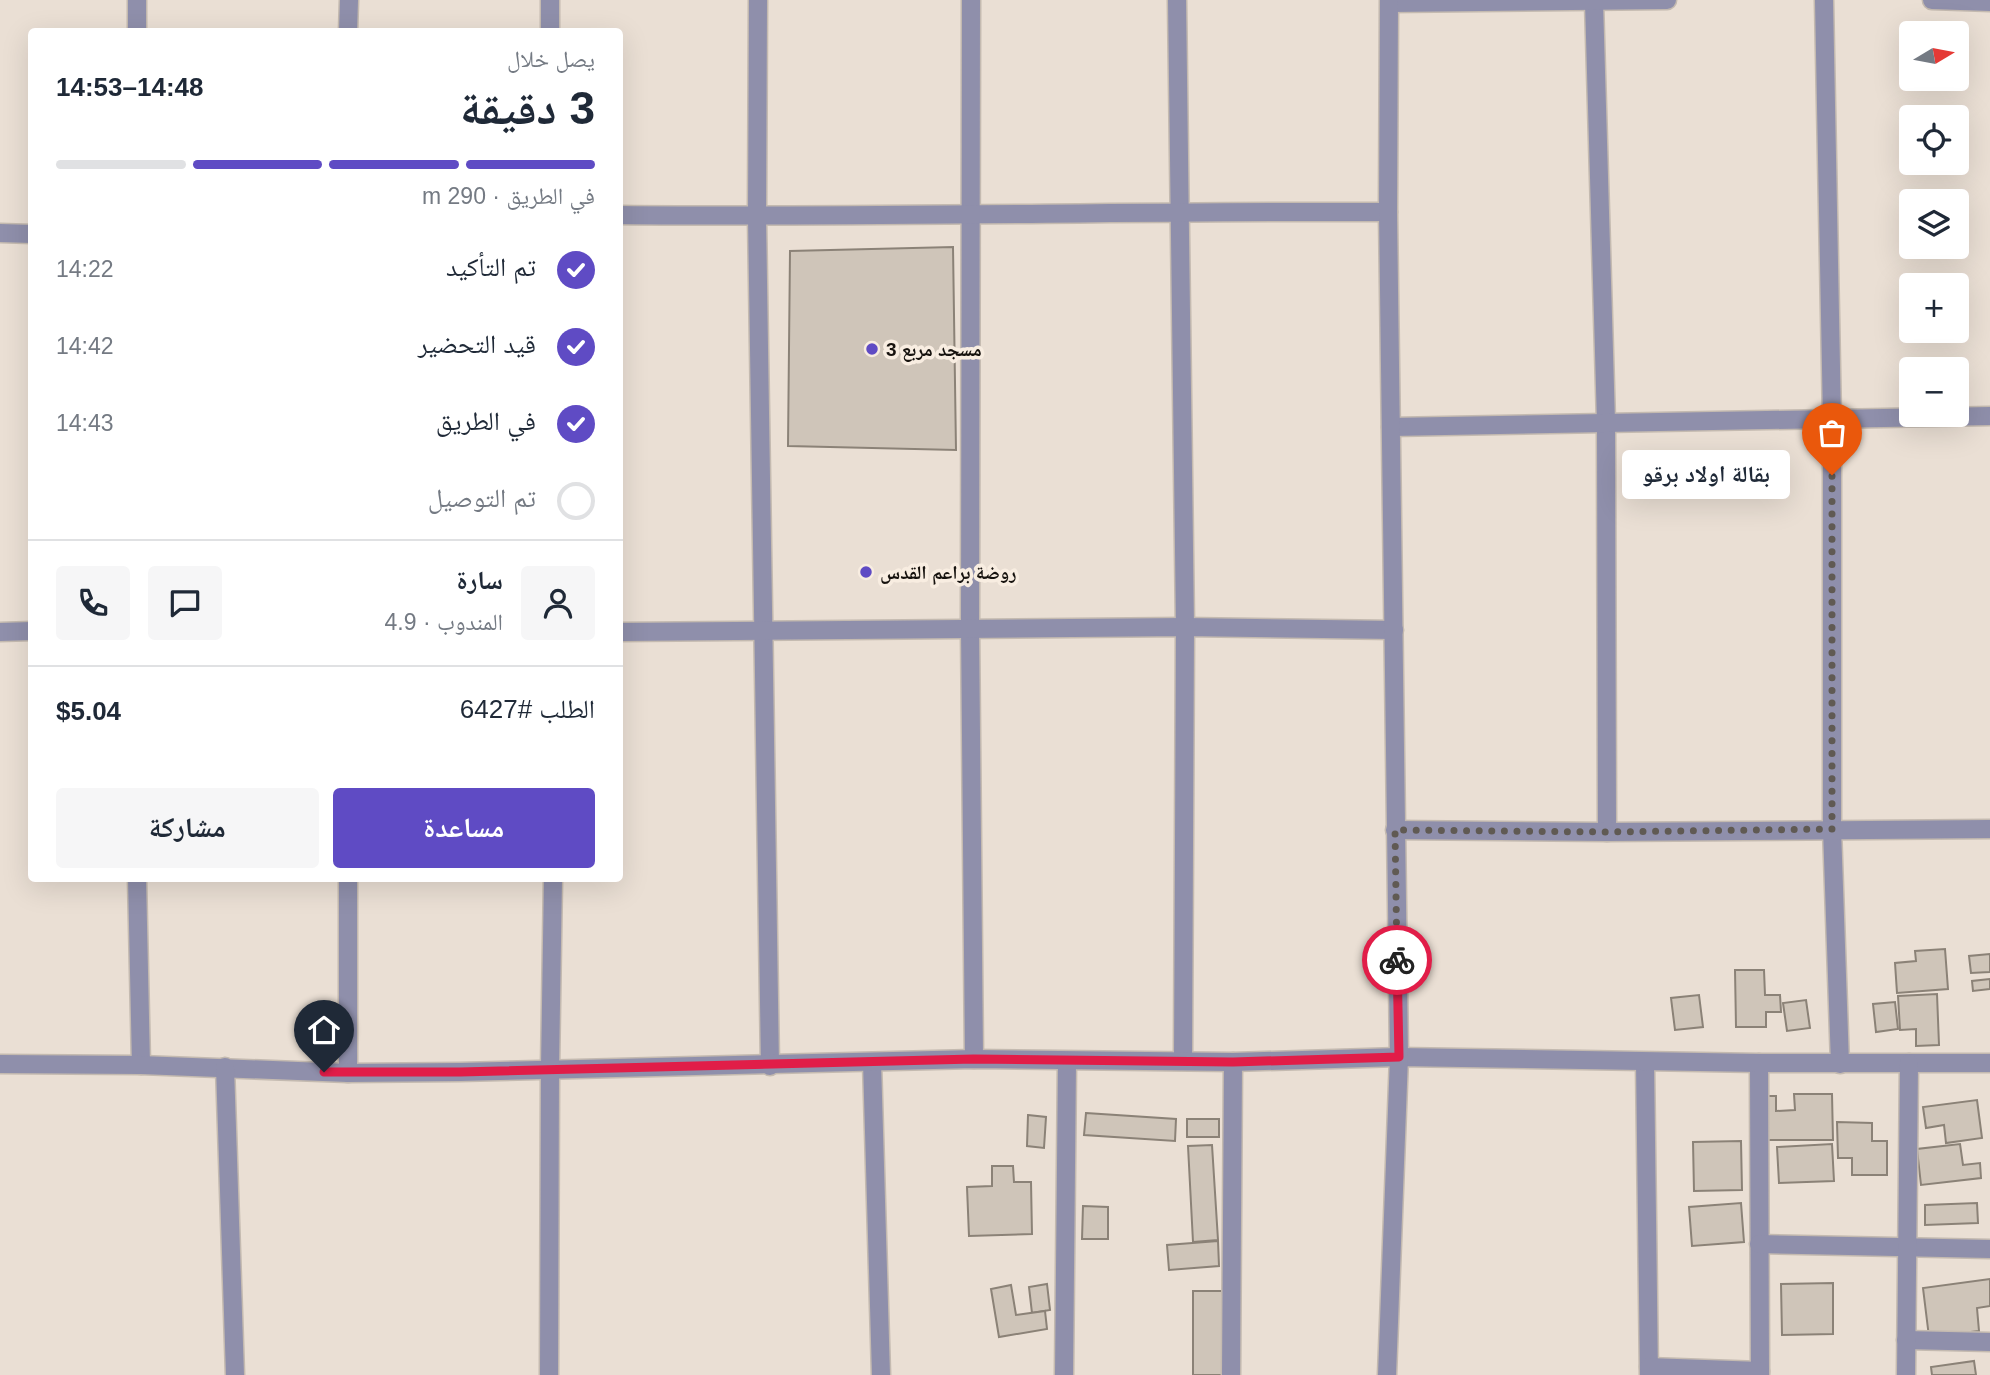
<!DOCTYPE html>
<html lang="ar">
<head>
<meta charset="utf-8">
<style>
  :root { --surface:#fff; --page:#f6f6f7; --text:#1f2937; --muted:#747a83; --line:#e0e1e3; --accent:#5f4bc4 }
  body { margin:0; font-family:Helvetica,"Noto Naskh Arabic",sans-serif; background:var(--page); color:var(--text); direction:rtl; height:100vh; display:flex; flex-direction:column; font-size:26px; white-space:nowrap }
  * { box-sizing:border-box; margin:0 }
  p { font-size:23px; color:var(--muted) }
  .icon { flex:none; width:38px; height:38px; fill:none; stroke:currentColor; stroke-width:2; stroke-linecap:round; stroke-linejoin:round }
  .map { position:relative; flex:1; overflow:hidden; direction:ltr }
  .sheet { position:absolute; left:28px; top:28px; width:595px; height:854px; display:flex; flex-direction:column; background:var(--surface); border-radius:7px; box-shadow:0 7px 28px #0002; direction:rtl }
  .sheet>* { flex:none }
  .needle { width:46px; rotate:80deg }
  .tools { position:absolute; left:1899px; top:21px; display:grid; gap:14px }
  .tools a { display:grid; place-items:center; width:70px; height:70px; border-radius:7px; background:var(--surface); box-shadow:0 7px 28px #0002; font-size:35px }
  .pin { position:absolute; display:grid; place-items:center; width:60px; height:60px; color:#fff; margin:-72px -30px; border-radius:50% 50% 50% 0; rotate:-45deg; box-shadow:0 0 7px #0007 }
  .pin .icon { rotate:45deg }
  .courier { position:absolute; display:grid; place-items:center; width:70px; height:70px; margin:-35px; border:5px solid #e11d48; border-radius:50%; background:#fff; color:#222; box-shadow:0 2px 9px #0007 }
  .bubble { position:absolute; height:49px; border-radius:7px; background:var(--surface); box-shadow:0 7px 28px #0002; font-size:23px; font-weight:700; line-height:49px; text-align:center; direction:rtl }
  .head em { font-style:normal; font-weight:700 }
  .head div { display:flex; flex-direction:column-reverse }
  .head { display:flex; align-items:center; justify-content:space-between; height:119px; padding:0 28px }
  h1 { font-size:46px; font-weight:700; line-height:52px }
  .bar { display:grid; grid-template-columns:repeat(4,1fr); gap:10px 7px; align-content:center; height:84px; padding:0 28px }
  .bar i { height:9px; border-radius:5px; background:var(--line) }
  .bar .active { background:var(--accent) }
  .bar p { grid-column:span 4 }
  .line { display:flex; align-items:center; gap:18px; padding:0 28px; border-top:2px solid var(--line) }
  .line div { flex:1 }
  .round { display:grid; place-items:center; flex:none; width:74px; height:74px; border-radius:7px; background:var(--page) }
  ol { padding:0 28px; list-style:none }
  li { display:flex; align-items:center; gap:21px; height:77px }
  li p { margin-inline-start:auto }
  li .icon { padding:7px; border-radius:50%; background:var(--accent); color:#fff; stroke-width:4 }
  li:last-child { color:var(--muted) }
  li i { width:38px; height:38px; border:4px solid var(--line); border-radius:50% }
  .button { display:flex; gap:14px; margin-top:auto; padding:14px 28px }
  .button a { flex:1; height:80px; border-radius:7px; background:var(--accent); color:#fff; font-size:28px; font-weight:700; line-height:80px; text-align:center }
  .button a+a { background:var(--page); color:var(--text) }
  .map>svg:first-child { display:block }
  .building { fill:#cfc5b9; stroke:#8b8277; stroke-width:2 }
  .lines { fill:none; stroke-linecap:round; stroke-linejoin:round }
  .minor-casing { stroke:#c4bab0; stroke-width:21 }
  .minor { stroke:#8f8fab; stroke-width:18 }
  .done { stroke:#605a53; stroke-width:7; stroke-dasharray:0 12.6 }
  .route { stroke:#e11d48; stroke-width:9 }
  .poi-dot { fill:#5f4bc4; stroke:#f8ede1; stroke-width:2.5 }
  .labels { text-anchor:middle; stroke-width:7; stroke-linejoin:round; paint-order:stroke }
  .poi-label { font-size:19px; font-weight:bold; fill:#16120e; stroke:#f8ede1; text-anchor:start }
</style>
</head>
<body>
<div class="map">
<svg width="1990" height="1375" viewBox="0 0 1990 1375">
  <rect width="100%" height="100%" fill="#eadfd4"/>
  <g class="building">
    <path d="M 953,247 L 956,450 L 788,446 L 790,251 Z"/>
    <path d="M 1945,949 L 1948,989 L 1897,993 L 1895,963 L 1916,961 L 1915,951 Z"/>
    <path d="M 1990,954 L 1990,972 L 1971,973 L 1969,956 Z"/>
    <path d="M 1735,970 L 1764,970 L 1765,995 L 1780,995 L 1781,1012 L 1766,1012 L 1766,1027 L 1736,1027 Z"/>
    <path d="M 1990,979 L 1990,989 L 1973,991 L 1972,981 Z"/>
    <path d="M 1937,994 L 1939,1045 L 1916,1046 L 1916,1029 L 1900,1030 L 1898,996 Z"/>
    <path d="M 1699,995 L 1703,1027 L 1675,1030 L 1671,998 Z"/>
    <path d="M 1806,1000 L 1810,1028 L 1787,1031 L 1783,1003 Z"/>
    <path d="M 1895,1002 L 1898,1029 L 1876,1032 L 1873,1004 Z"/>
    <path d="M 1794,1094 L 1832,1094 L 1833,1140 L 1765,1140 L 1765,1096 L 1776,1096 L 1776,1111 L 1795,1110 Z"/>
    <path d="M 1977,1100 L 1982,1138 L 1946,1143 L 1944,1125 L 1926,1128 L 1923,1107 Z"/>
    <path d="M 1086,1113 L 1176,1119 L 1175,1141 L 1084,1135 Z"/>
    <path d="M 1028,1115 L 1046,1117 L 1044,1148 L 1027,1146 Z"/>
    <rect x="1187" y="1119" width="32" height="18"/>
    <path d="M 1837,1122 L 1872,1123 L 1872,1141 L 1887,1141 L 1887,1175 L 1852,1175 L 1852,1158 L 1838,1158 Z"/>
    <path d="M 1741,1141 L 1742,1190 L 1694,1191 L 1693,1142 Z"/>
    <path d="M 1832,1144 L 1834,1181 L 1779,1183 L 1777,1147 Z"/>
    <path d="M 1960,1144 L 1963,1165 L 1980,1163 L 1981,1178 L 1921,1185 L 1917,1149 Z"/>
    <path d="M 1212,1145 L 1218,1240 L 1193,1242 L 1188,1146 Z"/>
    <path d="M 992,1166 L 1013,1166 L 1014,1182 L 1031,1182 L 1032,1234 L 969,1236 L 967,1187 L 992,1186 Z"/>
    <path d="M 1741,1203 L 1744,1242 L 1692,1246 L 1689,1207 Z"/>
    <path d="M 1977,1203 L 1978,1223 L 1925,1225 L 1925,1205 Z"/>
    <path d="M 1083,1206 L 1108,1207 L 1108,1239 L 1082,1239 Z"/>
    <path d="M 1218,1241 L 1219,1266 L 1169,1270 L 1167,1245 Z"/>
    <path d="M 1990,1279 L 1990,1306 L 1977,1308 L 1979,1331 L 1929,1337 L 1923,1288 Z"/>
    <path d="M 1833,1283 L 1833,1334 L 1782,1335 L 1781,1284 Z"/>
    <path d="M 1047,1284 L 1050,1310 L 1032,1313 L 1029,1287 Z"/>
    <path d="M 1011,1285 L 1016,1315 L 1045,1311 L 1047,1329 L 999,1337 L 991,1289 Z"/>
    <rect x="1193" y="1291" width="29" height="84"/>
    <path d="M 1974,1361 L 1976,1375 L 1932,1375 L 1931,1367 Z"/>
  </g>
  <g class="lines">
    <g class="minor-casing">
      <g id="minor">
        <path d="M 137,0 L 137,32"/>
        <path d="M 758,0 L 757,217 L 770,1066"/>
        <path d="M 971,0 L 970,627 L 974,1059"/>
        <path d="M 1177,0 L 1185,627 L 1183,1060"/>
        <path d="M 1824,0 L 1832,420 L 1832,829 L 1840,1064"/>
        <path d="M 1932,0 L 1990,2"/>
        <path d="M 1594,2 L 1606,422 L 1607,832"/>
        <path d="M 1390,3 L 1667,0"/>
        <path d="M 348,32 L 349,0"/>
        <path d="M 550,32 L 550,0"/>
        <path d="M 620,215 C 876,218 1132,211 1388,212"/>
        <path d="M 0,233 L 32,234"/>
        <path d="M 1391,427 L 1990,416"/>
        <path d="M 0,632 L 32,631"/>
        <path d="M 620,632 L 1185,627 L 1394,630"/>
        <path d="M 1395,830 L 1607,832 L 1990,829"/>
        <path d="M 137,878 L 141,1065"/>
        <path d="M 348,878 L 348,1073"/>
        <path d="M 872,1062 L 881,1375"/>
        <path d="M 1645,1062 L 1649,1375"/>
        <path d="M 1759,1063 L 1760,1375"/>
        <path d="M 0,1064 L 141,1065 L 348,1073 L 460,1072 L 974,1059 L 1233,1062 L 1399,1057 L 1759,1063 L 1990,1063"/>
        <path d="M 225,1067 L 235,1375"/>
        <path d="M 1759,1244 L 1990,1249"/>
        <path d="M 1906,1340 L 1990,1342"/>
        <path d="M 1649,1367 L 1760,1371"/>
        <path d="M 549,1375 L 550,1068 L 553,878"/>
        <path d="M 1064,1375 L 1067,1061"/>
        <path d="M 1231,1375 L 1233,1062"/>
        <path d="M 1387,1375 L 1399,1057 L 1388,212 L 1389,0"/>
        <path d="M 1906,1375 L 1909,1063"/>
      </g>
    </g>
    <use href="#minor" class="minor"/>
  </g>
  <g class="lines">
    <path class="done" d="M 1397,960 L 1395,830 L 1607,832 L 1832,829 L 1832,475"/>
    <path class="route" d="M 324,1072 L 460,1072 L 974,1059 L 1233,1062 L 1399,1057 L 1397,960"/>
  </g>
  <g class="poi-dot">
    <circle cx="872" cy="349" r="7"/>
    <circle cx="866" cy="572" r="7"/>
  </g>
  <g class="labels">
    <g class="poi-label">
      <text x="886" y="356">مسجد مربع 3</text>
      <text x="880" y="579">روضة براعم القدس</text>
    </g>
  </g>
</svg>
<div class="tools">
<a><svg class="needle" viewBox="-14 -14 28 28"><path d="M0-13l5 13h-10z" fill="#e53935"/><path d="M0 13l5-13h-10z" fill="#747a83"/></svg></a>
<a><svg class="icon" aria-label="locate" viewBox="0 0 24 24"><circle cx="12" cy="12" r="6"/><path d="M12 2v4M12 18v4M2 12h4M18 12h4"/></svg></a>
<a><svg class="icon" aria-label="layers" viewBox="0 0 24 24"><path d="M12 4l9 5-9 5-9-5zM3 14l9 5 9-5"/></svg></a>
<a>+</a>
<a>−</a>
</div>
<div class="pin" style="left:1832px;top:475px;background:#ea580c"><svg class="icon" aria-label="bag" viewBox="0 0 24 24"><path d="M5 8h14l-1 12H6zM9 8a3 3 0 0 1 6 0"/></svg></div>
<div class="pin" style="left:324px;top:1072px;background:#1f2937"><svg class="icon" aria-label="home" viewBox="0 0 24 24"><path d="M3 11l9-7 9 7M6 9v11h12V9"/></svg></div>
<div class="courier" style="left:1397px;top:960px"><svg class="icon" aria-label="bike" viewBox="0 0 24 24"><circle cx="6" cy="16" r="4"/><circle cx="18" cy="16" r="4"/><path d="M6 16l4-8h5l3 8M10 8l3 8H6M13 5h3"/></svg></div>
<div class="bubble" style="left:1622px;top:450px;width:168px">بقالة اولاد برقو</div>
<section class="sheet">
<div class="head"><div><h1>3 دقيقة</h1><p>يصل خلال</p></div><em>14:48–14:53</em></div>
<div class="bar"><i class="active"></i><i class="active"></i><i class="active"></i><i></i><p>في الطريق · 290 m</p></div>
<ol>
<li><svg class="icon" aria-label="check" viewBox="0 0 24 24"><path d="M5 12l5 5 9-10"/></svg>تم التأكيد<p>14:22</p></li>
<li><svg class="icon" aria-label="check" viewBox="0 0 24 24"><path d="M5 12l5 5 9-10"/></svg>قيد التحضير<p>14:42</p></li>
<li><svg class="icon" aria-label="check" viewBox="0 0 24 24"><path d="M5 12l5 5 9-10"/></svg>في الطريق<p>14:43</p></li>
<li><i></i>تم التوصيل</li>
</ol>
<div class="line" style="height:126px"><a class="round"><svg class="icon" aria-label="person" viewBox="0 0 24 24"><circle cx="12" cy="8" r="4"/><path d="M4 21q1-7 8-7t8 7"/></svg></a><div><b>سارة</b><p>المندوب · 4.9</p></div><a class="round"><svg class="icon" aria-label="chat" viewBox="0 0 24 24"><path d="M4 5h16v11H9l-5 4z"/></svg></a><a class="round"><svg class="icon" aria-label="phone" viewBox="0 0 24 24"><path d="M5 4h4l2 5-3 2q2 4 5 5l2-3 5 2v4C11 20 4 13 5 4z"/></svg></a></div>
<div class="line" style="height:91px"><div>الطلب #6427</div><b>$5.04</b></div>
<div class="button"><a>مساعدة</a><a>مشاركة</a></div>
</section>
</div>
</body>
</html>
